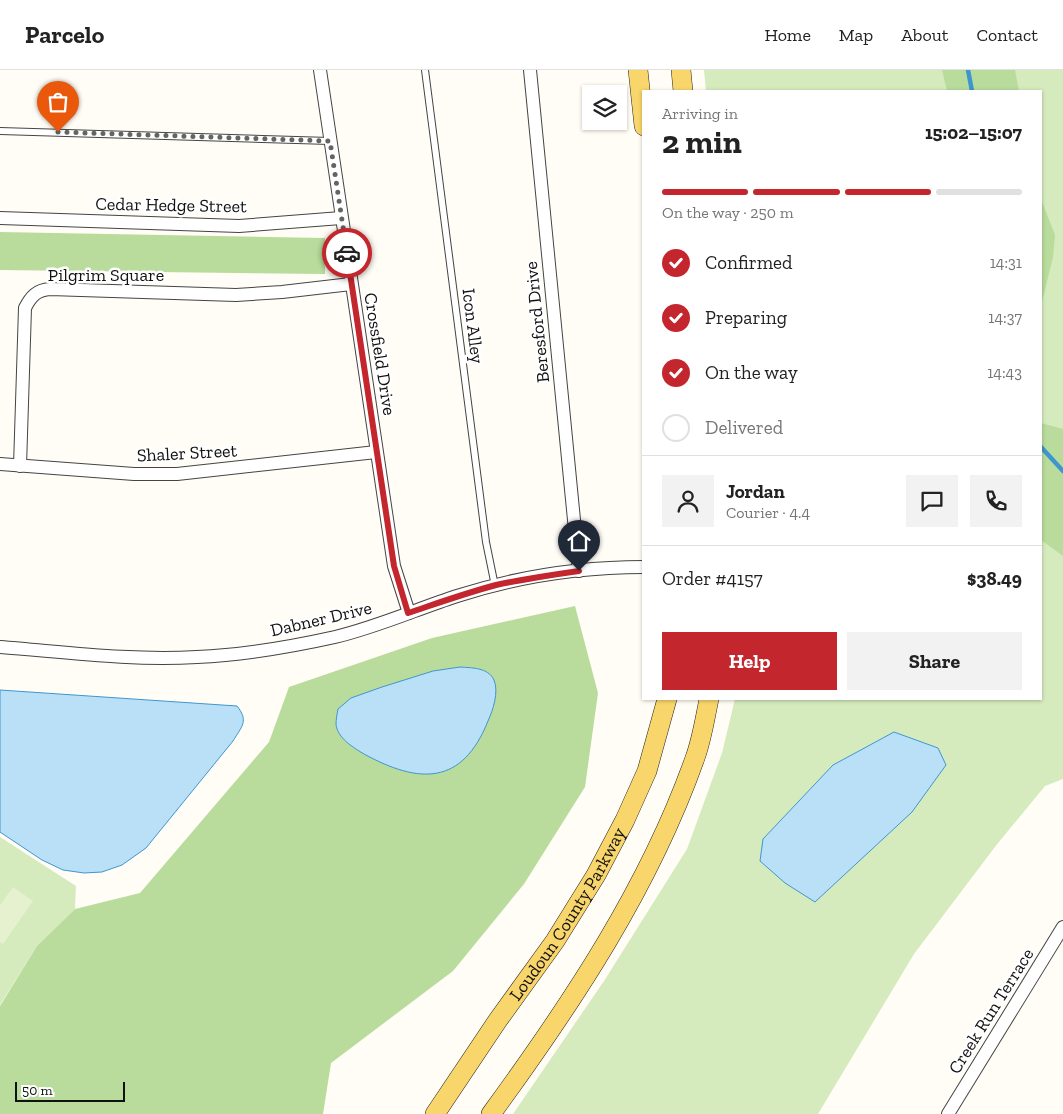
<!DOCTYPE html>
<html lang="en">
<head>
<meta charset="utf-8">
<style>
  :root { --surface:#fff; --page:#f2f2f2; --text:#222; --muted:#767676; --line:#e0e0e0; --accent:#c4262e }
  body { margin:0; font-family:"Zilla Slab",serif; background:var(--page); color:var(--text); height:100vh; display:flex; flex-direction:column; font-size:19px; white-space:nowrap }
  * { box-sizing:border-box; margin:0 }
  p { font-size:16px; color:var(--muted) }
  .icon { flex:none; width:28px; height:28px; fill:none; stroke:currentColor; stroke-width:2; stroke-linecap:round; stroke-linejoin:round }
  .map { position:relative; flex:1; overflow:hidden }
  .details { position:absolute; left:642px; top:20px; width:400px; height:610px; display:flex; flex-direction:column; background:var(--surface); border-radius:0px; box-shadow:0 1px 4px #0004 }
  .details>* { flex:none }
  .fabs { position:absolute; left:582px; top:15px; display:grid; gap:10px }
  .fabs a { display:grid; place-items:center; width:45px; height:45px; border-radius:0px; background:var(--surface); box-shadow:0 1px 4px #0004; font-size:25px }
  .scale { position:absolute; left:15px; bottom:12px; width:110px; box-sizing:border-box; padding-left:5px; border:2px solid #111; border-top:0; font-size:14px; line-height:18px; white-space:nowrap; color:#111; -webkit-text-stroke:4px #fff; paint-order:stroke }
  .pin { position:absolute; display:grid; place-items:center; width:42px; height:42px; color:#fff; margin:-51px -21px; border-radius:50% 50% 50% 0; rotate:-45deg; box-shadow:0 0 5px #0007 }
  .pin .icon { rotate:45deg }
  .courier { position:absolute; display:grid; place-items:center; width:50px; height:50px; margin:-25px; border:4px solid #c4262e; border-radius:50%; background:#fff; color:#222; box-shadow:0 1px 6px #0007 }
  .headline em { font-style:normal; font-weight:700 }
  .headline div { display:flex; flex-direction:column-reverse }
  .headline { display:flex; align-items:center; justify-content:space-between; height:85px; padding:0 20px }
  h1 { font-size:32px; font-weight:700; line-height:38px }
  .bar { display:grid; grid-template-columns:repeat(4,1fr); gap:8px 5px; align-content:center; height:60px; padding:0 20px }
  .bar i { height:6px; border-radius:4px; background:var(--line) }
  .bar .active { background:var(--accent) }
  .bar p { grid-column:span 4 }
  .line { display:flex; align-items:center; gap:12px; padding:0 20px; border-top:1px solid var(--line) }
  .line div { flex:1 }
  .round { display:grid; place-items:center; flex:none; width:52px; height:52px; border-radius:0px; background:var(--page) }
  ol { padding:0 20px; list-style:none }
  li { display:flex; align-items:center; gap:15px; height:55px }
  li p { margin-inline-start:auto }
  li .icon { padding:5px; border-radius:50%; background:var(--accent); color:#fff; stroke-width:4 }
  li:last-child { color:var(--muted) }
  li i { width:28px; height:28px; border:2px solid var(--line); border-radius:50% }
  .cta { display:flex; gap:10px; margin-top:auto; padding:10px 20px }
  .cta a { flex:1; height:58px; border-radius:0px; background:var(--accent); color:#fff; font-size:20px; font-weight:700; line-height:58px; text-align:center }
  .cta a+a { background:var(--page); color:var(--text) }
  header { display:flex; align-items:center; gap:30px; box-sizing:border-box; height:70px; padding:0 25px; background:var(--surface); border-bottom:1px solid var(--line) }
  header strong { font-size:24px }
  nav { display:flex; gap:28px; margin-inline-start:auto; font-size:18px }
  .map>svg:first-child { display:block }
  .green { fill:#d5ebbd }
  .forest { fill:#b9dc9c }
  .pitch { fill:#e6f2cf }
  .water { fill:#b9e0f7; stroke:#3f96cf }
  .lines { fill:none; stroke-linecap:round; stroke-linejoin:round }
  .stream { stroke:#3f96cf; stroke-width:4.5 }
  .service-casing { stroke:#444; stroke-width:8 }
  .minor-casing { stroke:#444; stroke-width:14 }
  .primary-casing { stroke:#222; stroke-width:20 }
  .service { stroke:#fff; stroke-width:6 }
  .minor { stroke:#fff; stroke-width:12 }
  .primary { stroke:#f9d66b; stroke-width:19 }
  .done { stroke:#646461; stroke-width:5; stroke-dasharray:0 9 }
  .route { stroke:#c4262e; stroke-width:6 }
  .labels { text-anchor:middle; stroke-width:5; stroke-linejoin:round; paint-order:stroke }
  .street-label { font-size:18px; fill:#111; stroke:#fff }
</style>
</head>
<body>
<header>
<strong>Parcelo</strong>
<nav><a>Home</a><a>Map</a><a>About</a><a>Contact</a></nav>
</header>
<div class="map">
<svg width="1063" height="1044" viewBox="0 0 1063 1044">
  <rect width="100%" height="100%" fill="#fffdf5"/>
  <g class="green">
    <path d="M 704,0 L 1063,0 L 1063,709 L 1045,716 L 998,773 L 914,884 L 818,1044 L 513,1044 L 604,911 L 687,779 L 722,683 L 735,629 L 1041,629 L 1041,21 L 706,21 Z"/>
    <path d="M 0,767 L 76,816 L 75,839 L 37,876 L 0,935 Z"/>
  </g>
  <g class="forest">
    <path d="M 942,0 L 1015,0 L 1019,21 L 947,21 Z"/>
    <path d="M 1041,129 L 1055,165 L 1053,187 L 1041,236 Z"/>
    <path d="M 0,162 L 325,168 L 325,204 L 0,200 Z"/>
    <path d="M 1041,353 L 1063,359 L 1063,486 L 1041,470 Z"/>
    <path d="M 575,536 L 598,623 L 585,717 L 524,814 L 453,901 L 331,993 L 323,1044 L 0,1044 L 0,936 L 37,876 L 75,839 L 140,823 L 269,672 L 289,617 L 432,568 Z"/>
  </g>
  <path class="pitch" d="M 13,817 L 33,831 L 3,874 L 0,872 L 0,835 Z"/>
  <g class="water">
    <path d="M 460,597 C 471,598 488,597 494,610 C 499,622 493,640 488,651 C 462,716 419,714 364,684 C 354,678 337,668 336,654 C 336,650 337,644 338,639 L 351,628 L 382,617 L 433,601 Z"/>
    <path d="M 0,620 L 237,636 C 249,651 242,656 233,671 L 146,778 L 122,795 L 102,802 L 84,803 L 63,800 L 42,790 L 0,762 Z"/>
    <path d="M 894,662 L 938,678 L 946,695 L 912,742 L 815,832 L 785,813 L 760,791 L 763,769 L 833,695 Z"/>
  </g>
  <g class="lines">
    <g class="stream">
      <path d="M 968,0 L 972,21"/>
      <path d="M 1041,377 L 1063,401"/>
    </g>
    <g class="service-casing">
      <g id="service">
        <path d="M 425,0 L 486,472 L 495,516"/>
        <path d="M 0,61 L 330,71"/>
      </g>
    </g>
    <g class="minor-casing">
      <g id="minor">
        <path d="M 320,0 L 394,496 L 409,543"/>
        <path d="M 530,0 L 579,501"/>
        <path d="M 0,148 L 239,156 L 341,148"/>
        <path d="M 0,394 L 134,404 L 177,404 L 376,382"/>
        <path d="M 20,396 L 25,238 C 31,226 37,220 50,219 L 236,225 L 282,222 L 351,214"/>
        <path d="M 0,577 C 65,582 131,591 197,587 C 243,585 290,577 335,567 C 377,557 417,539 457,526 C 516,507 582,497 644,497"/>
        <path d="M 948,1044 L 1063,857"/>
      </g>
    </g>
    <g class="primary-casing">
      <g id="primary">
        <path d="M 638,0 L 644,56"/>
        <path d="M 681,0 L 683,21"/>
        <path id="s1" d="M 435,1044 L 498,950 L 555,871 L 596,805 L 625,750 L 647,701 L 667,629"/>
        <path d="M 491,1044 C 572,933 649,818 695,688 C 702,669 705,648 709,629"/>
      </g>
    </g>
    <use href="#service" class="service"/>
    <use href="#minor" class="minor"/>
    <use href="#primary" class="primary"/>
  </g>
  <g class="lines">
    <path class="done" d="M 58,62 L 330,71 L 347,183"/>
    <path class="route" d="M 347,183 L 394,496 L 408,543 C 438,533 466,523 496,515 C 524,509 551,505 579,501"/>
  </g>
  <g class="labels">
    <g class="street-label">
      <text transform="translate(171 135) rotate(1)" y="6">Cedar Hedge Street</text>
      <text x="106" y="211">Pilgrim Square</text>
      <text transform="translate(537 252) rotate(-96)" y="6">Beresford Drive</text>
      <text transform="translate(473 256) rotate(83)" y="6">Icon Alley</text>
      <text transform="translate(380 284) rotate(81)" y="6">Crossfield Drive</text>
      <text transform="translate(187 383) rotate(-3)" y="6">Shaler Street</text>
      <text transform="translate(321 549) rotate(-13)" y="6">Dabner Drive</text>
      <text dy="6" stroke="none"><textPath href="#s1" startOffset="240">Loudoun County Parkway</textPath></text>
      <text transform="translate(991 941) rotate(-58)" y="6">Creek Run Terrace</text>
    </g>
  </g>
</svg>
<div class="fabs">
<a><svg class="icon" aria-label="layers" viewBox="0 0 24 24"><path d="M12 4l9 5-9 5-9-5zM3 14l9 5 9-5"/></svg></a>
</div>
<div class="scale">50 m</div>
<div class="pin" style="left:58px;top:62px;background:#ea580c"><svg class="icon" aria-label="bag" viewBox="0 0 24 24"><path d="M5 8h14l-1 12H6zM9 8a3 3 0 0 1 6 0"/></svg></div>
<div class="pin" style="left:579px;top:501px;background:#1f2937"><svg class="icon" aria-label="home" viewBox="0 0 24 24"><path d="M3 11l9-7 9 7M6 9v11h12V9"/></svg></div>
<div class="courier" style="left:347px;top:183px"><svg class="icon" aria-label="car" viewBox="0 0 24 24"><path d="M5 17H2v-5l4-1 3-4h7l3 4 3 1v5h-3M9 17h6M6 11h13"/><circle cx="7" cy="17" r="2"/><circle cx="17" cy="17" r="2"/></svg></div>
<section class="details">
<div class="headline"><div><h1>2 min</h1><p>Arriving in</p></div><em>15:02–15:07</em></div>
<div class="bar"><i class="active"></i><i class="active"></i><i class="active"></i><i></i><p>On the way · 250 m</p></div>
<ol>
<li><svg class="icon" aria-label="check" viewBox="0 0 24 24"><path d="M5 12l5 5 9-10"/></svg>Confirmed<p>14:31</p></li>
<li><svg class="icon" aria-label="check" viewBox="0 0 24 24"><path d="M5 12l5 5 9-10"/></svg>Preparing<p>14:37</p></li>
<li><svg class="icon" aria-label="check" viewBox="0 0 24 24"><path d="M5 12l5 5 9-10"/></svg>On the way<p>14:43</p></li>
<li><i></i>Delivered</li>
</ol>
<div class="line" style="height:90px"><a class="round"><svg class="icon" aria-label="person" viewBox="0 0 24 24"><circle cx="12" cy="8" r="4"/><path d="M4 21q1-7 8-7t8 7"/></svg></a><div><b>Jordan</b><p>Courier · 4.4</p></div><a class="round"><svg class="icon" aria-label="chat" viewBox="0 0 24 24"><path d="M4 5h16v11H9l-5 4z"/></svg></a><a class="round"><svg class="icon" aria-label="phone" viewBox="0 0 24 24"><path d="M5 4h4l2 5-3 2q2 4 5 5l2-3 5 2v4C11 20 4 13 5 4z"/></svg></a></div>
<div class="line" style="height:65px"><div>Order #4157</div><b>$38.49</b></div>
<div class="cta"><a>Help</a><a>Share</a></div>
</section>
</div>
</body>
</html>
